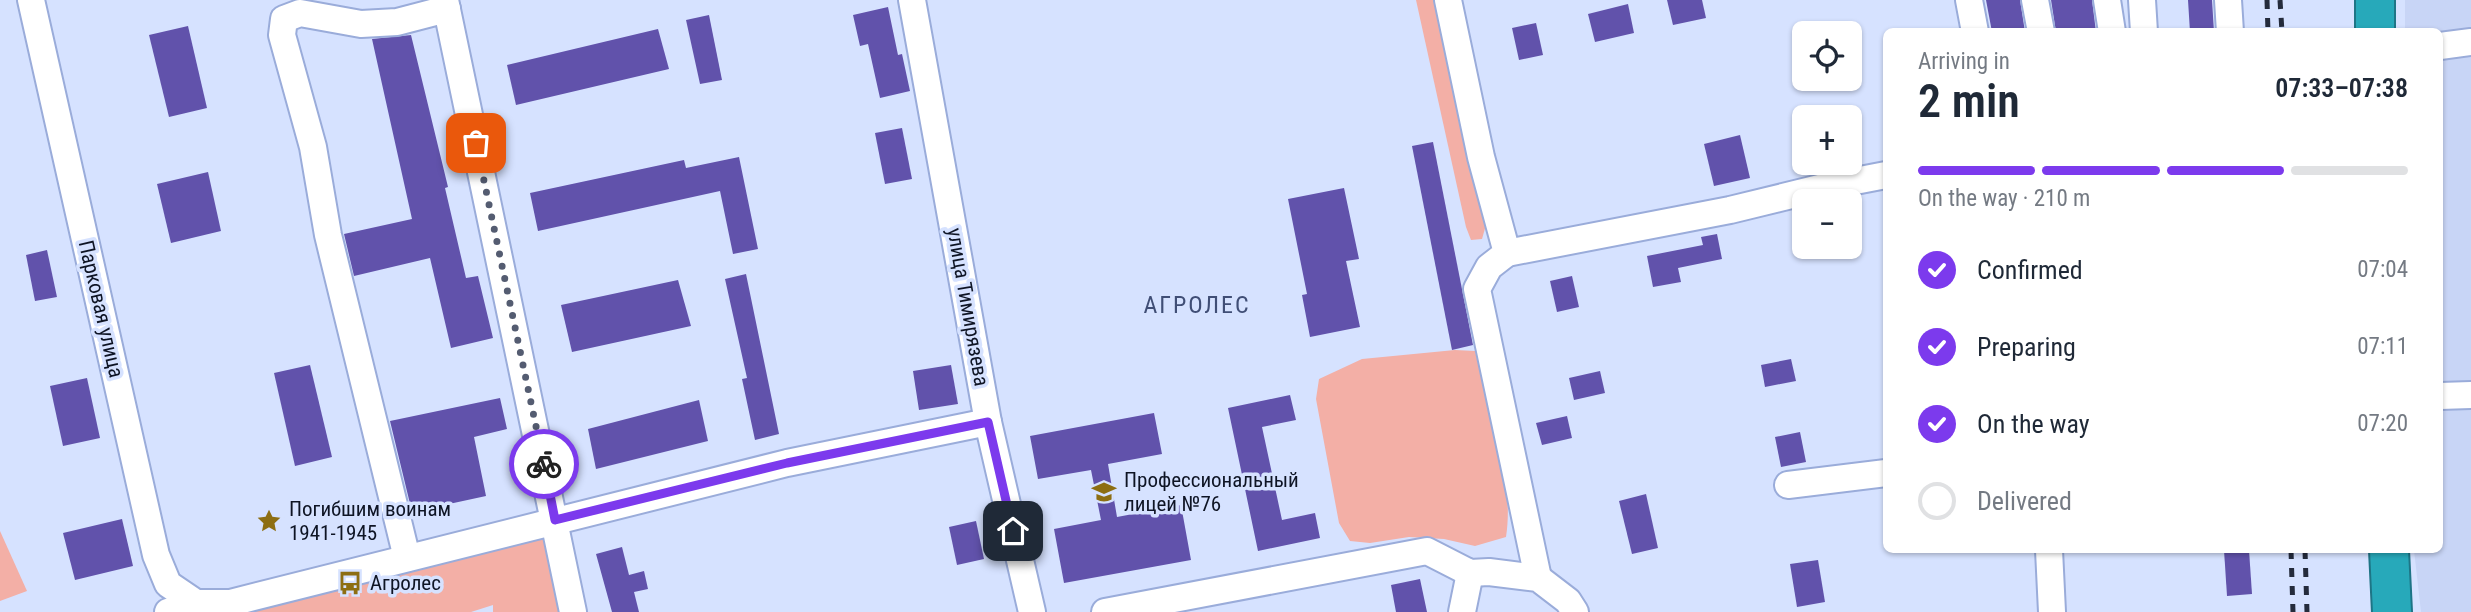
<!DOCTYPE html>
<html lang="en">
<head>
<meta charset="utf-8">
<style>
  :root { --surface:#fff; --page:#f2f2f3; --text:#1f2937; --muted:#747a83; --line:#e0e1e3; --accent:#7c3aed }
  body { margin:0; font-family:"Roboto Condensed",sans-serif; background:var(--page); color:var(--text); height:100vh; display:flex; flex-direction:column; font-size:26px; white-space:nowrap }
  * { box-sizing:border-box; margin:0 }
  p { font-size:23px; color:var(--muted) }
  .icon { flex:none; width:38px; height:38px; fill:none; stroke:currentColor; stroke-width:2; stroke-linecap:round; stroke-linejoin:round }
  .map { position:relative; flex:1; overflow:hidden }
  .drawer { position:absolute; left:1883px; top:28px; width:560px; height:525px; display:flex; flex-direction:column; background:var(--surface); border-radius:10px; box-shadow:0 2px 5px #0004 }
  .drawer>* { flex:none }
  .fabs { position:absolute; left:1792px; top:21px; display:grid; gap:14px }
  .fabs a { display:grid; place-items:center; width:70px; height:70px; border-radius:10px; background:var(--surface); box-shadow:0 2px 5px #0004; font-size:35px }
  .pin { position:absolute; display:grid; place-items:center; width:60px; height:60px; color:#fff; margin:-30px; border-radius:14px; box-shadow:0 4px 10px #0006 }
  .courier { position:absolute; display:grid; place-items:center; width:70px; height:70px; margin:-35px; border:5px solid #7c3aed; border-radius:50%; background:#fff; color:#222; box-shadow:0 2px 9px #0007 }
  .overview em { font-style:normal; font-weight:600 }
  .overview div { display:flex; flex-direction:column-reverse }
  .overview { display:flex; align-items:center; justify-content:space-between; height:119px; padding:0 35px }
  h1 { font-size:46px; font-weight:600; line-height:52px }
  .bar { display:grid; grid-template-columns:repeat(4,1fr); gap:10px 7px; align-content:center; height:84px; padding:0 35px }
  .bar i { height:9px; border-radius:5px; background:var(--line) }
  .bar .current { background:var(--accent) }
  .bar p { grid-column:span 4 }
  ol { padding:0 35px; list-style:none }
  li { display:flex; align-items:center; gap:21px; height:77px }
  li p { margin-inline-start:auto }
  li .icon { padding:7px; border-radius:50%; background:var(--accent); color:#fff; stroke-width:4 }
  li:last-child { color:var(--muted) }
  li i { width:38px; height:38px; border:4px solid var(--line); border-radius:50% }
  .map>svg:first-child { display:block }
  .built { fill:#c8d5f6 }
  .green { fill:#f3afa6 }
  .building { fill:#6152ab }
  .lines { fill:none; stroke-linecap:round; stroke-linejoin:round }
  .minor-casing { stroke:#9aacda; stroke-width:30 }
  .highway-casing { stroke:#1e7586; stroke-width:42 }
  .minor { stroke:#fff; stroke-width:26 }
  .highway { stroke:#27a9ba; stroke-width:38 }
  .rail { stroke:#242b3c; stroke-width:5; stroke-dasharray:9 9; stroke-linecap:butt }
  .done { stroke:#545c71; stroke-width:7; stroke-dasharray:0 12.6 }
  .route { stroke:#7c3aed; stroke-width:9 }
  .labels { text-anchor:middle; stroke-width:7; stroke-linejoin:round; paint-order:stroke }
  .street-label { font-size:21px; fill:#0e1424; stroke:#d6e2ff }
  .poi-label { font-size:21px; fill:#0e1424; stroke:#d6e2ff; text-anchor:start }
  .quarter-label { font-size:24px; letter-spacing:2px; fill:#404e76; stroke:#d6e2ff }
</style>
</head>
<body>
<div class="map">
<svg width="2471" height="612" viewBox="0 0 2471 612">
  <rect width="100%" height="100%" fill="#d6e2ff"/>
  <path class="built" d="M 2405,0 L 2471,0 L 2471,612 L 2421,612 L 2414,550 L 2440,550 L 2440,32 L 2405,31 Z"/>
  <g class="green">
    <path d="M 1416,0 L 1435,0 L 1486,225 L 1482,239 L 1471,240 L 1466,227 Z"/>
    <path d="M 1455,350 L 1475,351 C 1489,408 1515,480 1506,537 L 1475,546 L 1444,539 L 1409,537 L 1370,543 L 1350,541 L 1339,523 L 1316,399 L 1319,379 L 1362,359 Z"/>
    <path d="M 562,527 L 585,612 L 493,612 L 493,605 L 471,612 L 251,612 Z"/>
    <path d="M 0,531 L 27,591 L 0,601 Z"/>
  </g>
  <g class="building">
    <path d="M 1667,0 L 1702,0 L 1706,18 L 1673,25 Z"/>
    <path d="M 1986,0 L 2020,0 L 2025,32 L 1992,32 Z"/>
    <path d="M 2051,0 L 2092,0 L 2096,32 L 2056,32 Z"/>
    <path d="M 2188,0 L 2212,0 L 2214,32 L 2190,32 Z"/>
    <path d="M 1628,4 L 1634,33 L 1595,42 L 1588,14 Z"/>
    <path d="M 888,7 L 898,55 L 902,54 L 910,91 L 880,98 L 868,44 L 860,46 L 853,15 Z"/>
    <path d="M 709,15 L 722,80 L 700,84 L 686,20 Z"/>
    <path d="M 1536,23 L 1543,55 L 1519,60 L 1512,28 Z"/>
    <path d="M 188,26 L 207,108 L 169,117 L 149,35 Z"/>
    <path d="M 658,29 L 669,69 L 516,105 L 507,65 Z"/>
    <path d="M 411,35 L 448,187 L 445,188 L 466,278 L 478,276 L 493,338 L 451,348 L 430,258 L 354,276 L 344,234 L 412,219 L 372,39 Z"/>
    <path d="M 902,128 L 912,179 L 885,184 L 875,133 Z"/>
    <path d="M 1740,135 L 1750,178 L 1714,186 L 1704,144 Z"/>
    <path d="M 1433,142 L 1473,345 L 1452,350 L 1412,146 Z"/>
    <path d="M 739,157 L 758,249 L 733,254 L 720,191 L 538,231 L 530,193 L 684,160 L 686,168 Z"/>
    <path d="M 208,172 L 221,231 L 171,243 L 157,184 Z"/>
    <path d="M 1344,188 L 1359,259 L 1346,261 L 1360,327 L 1310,337 L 1302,295 L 1307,294 L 1288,199 Z"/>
    <path d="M 1717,234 L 1722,259 L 1678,268 L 1681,282 L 1653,287 L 1647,256 L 1703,245 L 1701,237 Z"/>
    <path d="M 47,250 L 57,297 L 35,301 L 26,255 Z"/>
    <path d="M 746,274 L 779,434 L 755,440 L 742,379 L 747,378 L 725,279 Z"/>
    <path d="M 1572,276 L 1579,307 L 1557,312 L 1550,281 Z"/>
    <path d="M 678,280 L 691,326 L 572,352 L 561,305 Z"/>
    <path d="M 1791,359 L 1796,381 L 1765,387 L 1761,365 Z"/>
    <path d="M 310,365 L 332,457 L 295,466 L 274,373 Z"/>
    <path d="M 951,365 L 958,404 L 919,410 L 913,371 Z"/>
    <path d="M 1600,371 L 1605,393 L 1574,400 L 1569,378 Z"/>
    <path d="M 87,378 L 100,438 L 63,446 L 50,386 Z"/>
    <path d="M 1290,395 L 1296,420 L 1262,427 L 1282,520 L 1315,513 L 1320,538 L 1258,551 L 1228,408 Z"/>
    <path d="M 500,398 L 507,429 L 474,437 L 486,496 L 412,512 L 390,421 Z"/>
    <path d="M 699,400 L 708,441 L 596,469 L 588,429 Z"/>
    <path d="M 1154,413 L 1162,454 L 1108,464 L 1117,517 L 1181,505 L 1191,560 L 1064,583 L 1054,529 L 1101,520 L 1091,470 L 1038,479 L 1030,436 Z"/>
    <path d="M 1567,416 L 1572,438 L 1542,445 L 1536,423 Z"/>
    <path d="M 1800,432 L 1806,462 L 1781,467 L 1775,437 Z"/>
    <path d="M 1646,494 L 1658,548 L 1632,554 L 1619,501 Z"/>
    <path d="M 122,519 L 133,566 L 75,580 L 63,533 Z"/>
    <path d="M 976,521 L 984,559 L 957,565 L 949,527 Z"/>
    <path d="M 622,547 L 629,575 L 644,571 L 648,589 L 634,592 L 639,612 L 612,612 L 596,554 Z"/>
    <path d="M 2224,550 L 2249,550 L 2252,594 L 2227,596 Z"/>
    <path d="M 1818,560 L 1825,602 L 1797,607 L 1790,564 Z"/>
    <path d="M 1420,579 L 1427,612 L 1396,612 L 1391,585 Z"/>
  </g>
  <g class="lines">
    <g class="minor-casing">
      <g id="minor">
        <path d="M 31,0 L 156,555 L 168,584 L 196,603"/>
        <path d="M 445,0 L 573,612"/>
        <path d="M 912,0 L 988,422 L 1032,612"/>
        <path d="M 1448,0 L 1481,157 L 1507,253 L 1489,267 L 1477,289 L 1538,578"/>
        <path d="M 1969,0 L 1975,32"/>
        <path d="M 2035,0 L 2041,32"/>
        <path d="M 2107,0 L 2112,32"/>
        <path d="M 2142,0 L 2144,32"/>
        <path d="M 2228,0 L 2230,32"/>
        <path d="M 2440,46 L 2471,42"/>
        <path d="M 1507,253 L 1730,210 L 1824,187 L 1886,175"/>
        <path d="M 2440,396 L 2471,395"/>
        <path d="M 1788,485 L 1886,473"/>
        <path d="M 2049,550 L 2052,612"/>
        <path d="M 407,558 L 328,235 L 313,147 L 282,35 L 284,19 L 300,13 L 361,24 L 397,22 L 447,9"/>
        <path d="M 168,612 L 196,603 L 230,603 L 787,463 L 988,422"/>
        <path d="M 1105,612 L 1427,551 L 1470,573 L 1489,572 L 1538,578 L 1568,601 L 1575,612"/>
        <path d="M 1462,612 L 1470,573"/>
      </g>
    </g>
    <g class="highway-casing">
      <g id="highway">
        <path d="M 2375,0 L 2375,32"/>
        <path d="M 2389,550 L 2392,612"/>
      </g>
    </g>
    <use href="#minor" class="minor"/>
    <use href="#highway" class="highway"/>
    <g class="rail">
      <path d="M 2267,0 L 2268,32"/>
      <path d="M 2280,0 L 2282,32"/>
      <path d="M 2291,550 L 2293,612"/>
      <path d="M 2305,550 L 2307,612"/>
    </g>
  </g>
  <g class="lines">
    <path class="done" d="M 476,143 L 544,464"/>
    <path class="route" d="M 544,464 L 555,520 L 787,463 L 988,422 L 1013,531"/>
  </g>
  <defs>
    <g id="university-bare" transform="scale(1.89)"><path d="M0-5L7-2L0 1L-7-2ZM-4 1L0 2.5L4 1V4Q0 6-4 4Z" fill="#8d6e12" stroke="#d6e2ff" stroke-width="2.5" paint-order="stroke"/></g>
    <g id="sight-bare" transform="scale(1.89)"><path d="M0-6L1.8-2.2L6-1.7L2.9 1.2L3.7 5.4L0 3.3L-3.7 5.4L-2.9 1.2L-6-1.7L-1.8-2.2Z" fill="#8d6e12" stroke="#d6e2ff" stroke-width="2.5" paint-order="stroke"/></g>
    <g id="bus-bare" transform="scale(1.89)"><path d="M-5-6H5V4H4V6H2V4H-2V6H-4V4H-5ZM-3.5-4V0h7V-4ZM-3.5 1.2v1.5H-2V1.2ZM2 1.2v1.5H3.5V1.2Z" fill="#8d6e12" stroke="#d6e2ff" stroke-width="2.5" paint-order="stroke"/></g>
  </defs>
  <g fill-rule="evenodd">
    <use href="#university-bare" x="1104" y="492"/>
    <use href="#sight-bare" x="269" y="521"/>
    <use href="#bus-bare" x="350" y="583"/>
  </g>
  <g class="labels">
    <g class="street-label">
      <text transform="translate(968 307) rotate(80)" y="7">улица Тимирязева</text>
      <text transform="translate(101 309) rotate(77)" y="7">Парковая улица</text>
    </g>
    <g class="poi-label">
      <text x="1124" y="487">Профессиональный<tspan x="1124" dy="24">лицей №76</tspan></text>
      <text x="289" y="516">Погибшим воинам<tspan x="289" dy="24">1941-1945</tspan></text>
      <text x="370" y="590">Агролес</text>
    </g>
    <g class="quarter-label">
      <text x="1197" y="313">АГРОЛЕС</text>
    </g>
  </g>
</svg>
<div class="fabs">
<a><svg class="icon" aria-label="locate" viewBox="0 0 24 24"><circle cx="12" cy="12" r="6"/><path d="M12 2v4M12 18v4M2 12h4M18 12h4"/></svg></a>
<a>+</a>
<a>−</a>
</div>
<div class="pin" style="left:476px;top:143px;background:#ea580c"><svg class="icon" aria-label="bag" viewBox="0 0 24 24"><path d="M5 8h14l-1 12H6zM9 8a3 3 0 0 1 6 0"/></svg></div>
<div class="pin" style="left:1013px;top:531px;background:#1f2937"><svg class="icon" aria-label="home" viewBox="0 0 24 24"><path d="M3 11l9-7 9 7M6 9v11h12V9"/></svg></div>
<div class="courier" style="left:544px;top:464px"><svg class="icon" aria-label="bike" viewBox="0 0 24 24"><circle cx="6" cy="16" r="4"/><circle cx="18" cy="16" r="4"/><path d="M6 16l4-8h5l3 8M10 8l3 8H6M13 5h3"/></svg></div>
<section class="drawer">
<div class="overview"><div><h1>2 min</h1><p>Arriving in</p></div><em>07:33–07:38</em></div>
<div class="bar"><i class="current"></i><i class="current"></i><i class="current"></i><i></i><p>On the way · 210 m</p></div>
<ol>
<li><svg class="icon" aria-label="check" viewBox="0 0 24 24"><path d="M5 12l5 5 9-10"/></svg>Confirmed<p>07:04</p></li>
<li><svg class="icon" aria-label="check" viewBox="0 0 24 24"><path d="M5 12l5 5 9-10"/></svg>Preparing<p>07:11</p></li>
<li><svg class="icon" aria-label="check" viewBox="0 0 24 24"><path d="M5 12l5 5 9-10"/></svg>On the way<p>07:20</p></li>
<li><i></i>Delivered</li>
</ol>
</section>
</div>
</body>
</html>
